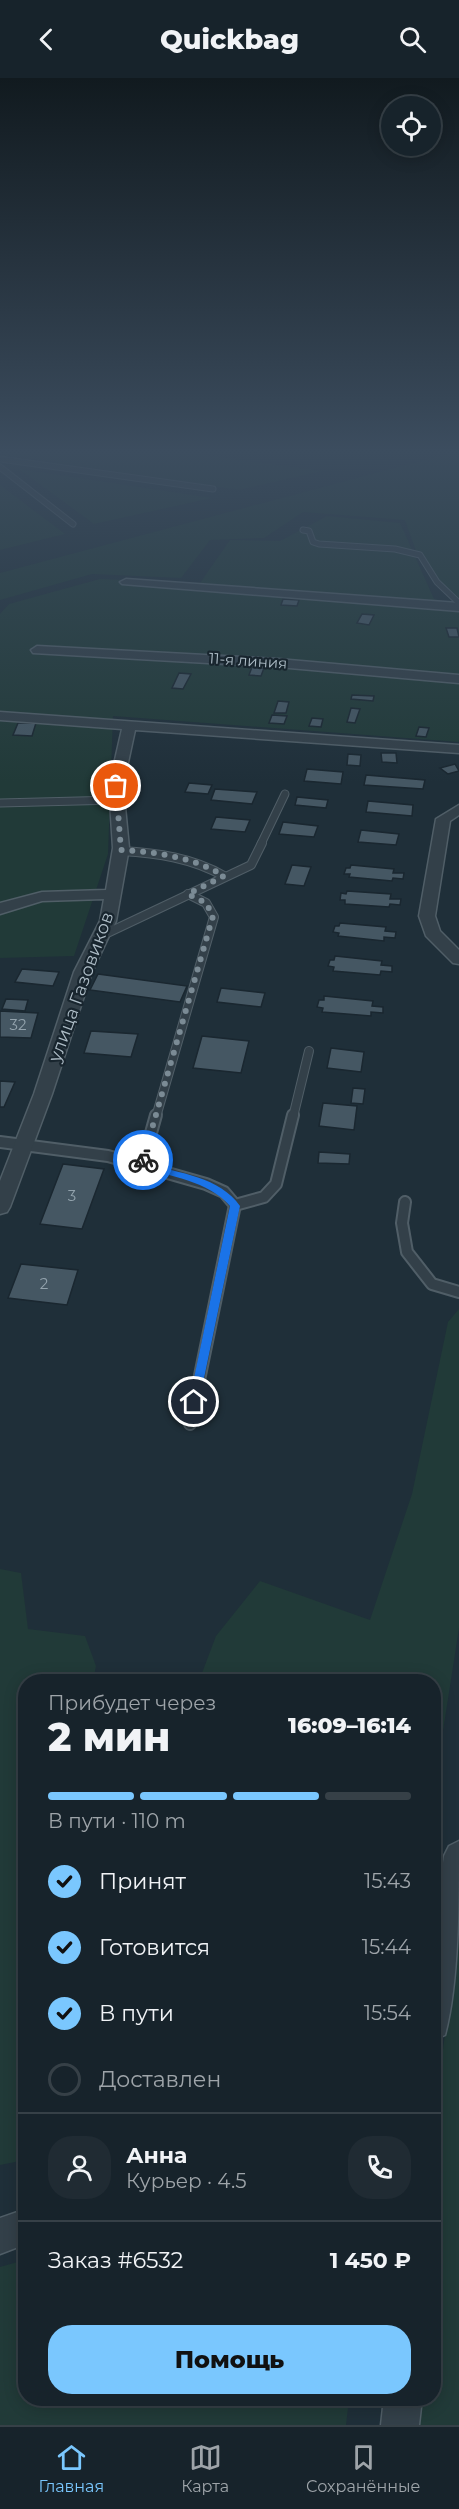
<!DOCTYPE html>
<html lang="ru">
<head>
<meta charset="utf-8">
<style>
  :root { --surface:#17232b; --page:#202b33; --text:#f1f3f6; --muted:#9ea4a9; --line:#364047; --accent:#7ac7fe }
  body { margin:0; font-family:Montserrat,sans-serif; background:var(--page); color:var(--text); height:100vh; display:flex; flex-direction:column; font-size:22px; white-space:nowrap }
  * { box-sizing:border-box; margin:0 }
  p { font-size:20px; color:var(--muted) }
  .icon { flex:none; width:33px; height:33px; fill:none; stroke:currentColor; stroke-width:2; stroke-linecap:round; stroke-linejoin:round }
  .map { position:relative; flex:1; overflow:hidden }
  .sheet { position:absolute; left:18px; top:1596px; width:423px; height:732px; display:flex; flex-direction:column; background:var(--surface); border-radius:24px; box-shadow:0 3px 15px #0003,0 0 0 2px var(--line) }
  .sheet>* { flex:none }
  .fabs { position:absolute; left:381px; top:18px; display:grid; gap:12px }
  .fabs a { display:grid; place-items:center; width:60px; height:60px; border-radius:50%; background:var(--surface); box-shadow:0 3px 15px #0003,0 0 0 2px var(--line); font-size:30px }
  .pin { position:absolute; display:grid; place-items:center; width:51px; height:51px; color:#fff; margin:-26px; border:3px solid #fff; border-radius:50%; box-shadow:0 2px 6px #0007 }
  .courier { position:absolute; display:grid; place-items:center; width:60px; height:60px; margin:-30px; border:4px solid #1a73e8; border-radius:50%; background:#fff; color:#222; box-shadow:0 2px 8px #0007 }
  .summary em { font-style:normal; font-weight:800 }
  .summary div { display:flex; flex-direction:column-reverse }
  .summary { display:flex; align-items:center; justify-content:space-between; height:102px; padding:0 30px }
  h1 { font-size:39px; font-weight:800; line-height:45px }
  .bar { display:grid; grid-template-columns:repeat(4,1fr); gap:9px 6px; align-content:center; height:72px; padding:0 30px }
  .bar i { height:8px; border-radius:4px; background:var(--line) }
  .bar .on { background:var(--accent) }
  .bar p { grid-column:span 4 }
  .line { display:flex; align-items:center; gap:15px; padding:0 30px; border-top:2px solid var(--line) }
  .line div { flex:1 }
  .round { display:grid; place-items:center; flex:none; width:63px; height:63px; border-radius:24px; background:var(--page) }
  ol { padding:0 30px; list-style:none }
  li { display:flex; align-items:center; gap:18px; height:66px }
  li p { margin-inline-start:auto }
  li .icon { padding:6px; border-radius:50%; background:var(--accent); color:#111; stroke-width:4 }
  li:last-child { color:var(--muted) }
  li i { width:33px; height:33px; border:3px solid var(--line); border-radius:50% }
  .primary-button { display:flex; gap:12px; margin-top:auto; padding:12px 30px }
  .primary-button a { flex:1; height:69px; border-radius:24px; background:var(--accent); color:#111; font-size:24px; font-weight:800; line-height:69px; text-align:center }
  header { display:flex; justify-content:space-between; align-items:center; height:78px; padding:0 30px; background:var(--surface); font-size:27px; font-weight:800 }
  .tabs { display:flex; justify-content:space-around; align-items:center; height:84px; border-top:2px solid var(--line); background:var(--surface); font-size:16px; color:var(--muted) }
  .tabs a { display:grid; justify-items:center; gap:3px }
  .tabs .on { color:var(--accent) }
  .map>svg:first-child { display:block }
  .green { fill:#213a38 }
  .building { fill:#455763; stroke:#1a2730; stroke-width:1.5 }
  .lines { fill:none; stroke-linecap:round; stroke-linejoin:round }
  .lane-far3-casing { stroke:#505e67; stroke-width:7 }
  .lane-far2-casing { stroke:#505e67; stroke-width:9 }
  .lane-far1-casing { stroke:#505e67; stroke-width:10 }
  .lane-casing { stroke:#505e67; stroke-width:14 }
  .street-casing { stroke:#505e67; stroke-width:3 }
  .lane-far3 { stroke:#334049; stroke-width:5 }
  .lane-far2 { stroke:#334049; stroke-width:7 }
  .lane-far1 { stroke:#334049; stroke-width:8 }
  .lane { stroke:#334049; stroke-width:10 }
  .street { fill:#334049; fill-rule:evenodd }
  .route { fill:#1a73e8 }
  .done { stroke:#7b8b95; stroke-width:6; stroke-dasharray:0 10.8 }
  .labels { text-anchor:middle; stroke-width:4.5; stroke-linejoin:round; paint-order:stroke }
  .far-street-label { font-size:15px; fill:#adbcc6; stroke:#18252e }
  .number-label { font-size:15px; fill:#93a3ad }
  .street-label { font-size:18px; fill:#adbcc6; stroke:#18252e }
</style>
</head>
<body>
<header><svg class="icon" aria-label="back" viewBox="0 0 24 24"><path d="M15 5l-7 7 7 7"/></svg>Quickbag<svg class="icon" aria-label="search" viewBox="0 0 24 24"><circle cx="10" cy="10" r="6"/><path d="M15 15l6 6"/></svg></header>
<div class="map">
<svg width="459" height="2347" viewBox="0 0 459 2347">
  <rect width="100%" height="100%" fill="#1f2f39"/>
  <g class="green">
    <path d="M 0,376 L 197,376 L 322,393 L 239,412 Z"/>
    <path d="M 447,376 L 459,376 L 459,521 L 455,521 L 416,473 L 405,442 L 303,434 L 264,460 L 210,462 L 181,500 L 92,496 L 0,522 L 0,495 Z"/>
    <path d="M 19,391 L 212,420 L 94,446 Z"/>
    <path d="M 0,407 L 65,456 L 0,472 Z"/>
    <path d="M 327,438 L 400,445 L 434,521 L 459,526 L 459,664 L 113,638 L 108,776 L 74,878 L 0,880 L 0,536 L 9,526 L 100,501 L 200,505 L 230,462 L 280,463 Z"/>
    <path d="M 459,1231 L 459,1550 L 434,1711 L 434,1604 L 199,1603 L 216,1558 L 260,1503 L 370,1542 L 412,1416 L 448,1244 Z"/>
    <path d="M 0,1491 L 21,1495 L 28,1551 L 85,1558 L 96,1588 L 93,1603 L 26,1604 L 25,2082 L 0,2087 Z"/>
    <path d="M 459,1856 L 459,2347 L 390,2347 L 393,2321 L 434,2320 L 434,2036 Z"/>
    <path d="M 25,2182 L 26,2320 L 349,2321 L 346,2347 L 0,2347 L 0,2189 Z"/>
  </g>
  <g class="building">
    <path d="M 283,521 L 299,522 L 297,528 L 281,527 Z"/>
    <path d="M 362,536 L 374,537 L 369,547 L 357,545 Z"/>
    <path d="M 446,550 L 457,550 L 459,559 L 449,559 Z"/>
    <path d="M 252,589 L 264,590 L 261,598 L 249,597 Z"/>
    <path d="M 179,595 L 191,596 L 183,611 L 172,610 Z"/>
    <path d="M 352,617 L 374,618 L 373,623 L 351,621 Z"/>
    <path d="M 278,623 L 289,624 L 286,635 L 274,635 Z"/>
    <path d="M 351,630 L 360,631 L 355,645 L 347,644 Z"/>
    <path d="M 272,637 L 287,638 L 284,646 L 269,645 Z"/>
    <path d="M 312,640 L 323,641 L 321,649 L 309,648 Z"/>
    <path d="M 18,645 L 36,645 L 32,658 L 13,657 Z"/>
    <path d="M 419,649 L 429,650 L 426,659 L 416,658 Z"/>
    <path d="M 381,675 L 396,675 L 397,685 L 382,684 Z"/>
    <path d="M 348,676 L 361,677 L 360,688 L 347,687 Z"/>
    <path d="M 455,686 L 459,693 L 448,696 L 440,690 Z"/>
    <path d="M 307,691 L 343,694 L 341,706 L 304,703 Z"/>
    <path d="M 366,697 L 425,702 L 423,711 L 364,707 Z"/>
    <path d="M 189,705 L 212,707 L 208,716 L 185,714 Z"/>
    <path d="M 215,711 L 257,714 L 252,726 L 211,722 Z"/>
    <path d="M 297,719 L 328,722 L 326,730 L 295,727 Z"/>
    <path d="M 368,723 L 413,727 L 412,738 L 366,734 Z"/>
    <path d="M 216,739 L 250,742 L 245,754 L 211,751 Z"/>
    <path d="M 283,744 L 318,748 L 314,759 L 279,756 Z"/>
    <path d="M 361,752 L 399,756 L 396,767 L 358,764 Z"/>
    <path d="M 292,787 L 311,789 L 304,808 L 285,806 Z"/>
    <path d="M 351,787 L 394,791 L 393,795 L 404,795 L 403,801 L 393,800 L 392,803 L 349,799 L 350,796 L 344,796 L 346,790 L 350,790 Z"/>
    <path d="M 347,813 L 391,816 L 390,821 L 401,821 L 400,827 L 390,826 L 389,829 L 345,826 L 345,822 L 340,822 L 341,815 L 346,816 Z"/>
    <path d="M 340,845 L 386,849 L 385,853 L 396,854 L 395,860 L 384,859 L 384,863 L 338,858 L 339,855 L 333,854 L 335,848 L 339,848 Z"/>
    <path d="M 335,878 L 382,883 L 381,887 L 392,888 L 392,894 L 381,893 L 380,897 L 333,893 L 334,889 L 328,888 L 330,882 L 334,882 Z"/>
    <path d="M 22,891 L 59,894 L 53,908 L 15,904 Z"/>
    <path d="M 98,896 L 187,908 L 180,924 L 90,912 Z"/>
    <path d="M 221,910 L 265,915 L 261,929 L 217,924 Z"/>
    <path d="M 324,918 L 373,923 L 372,928 L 383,929 L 383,935 L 371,934 L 371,938 L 322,934 L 323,930 L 317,929 L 319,922 L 324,922 Z"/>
    <path d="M 6,921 L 28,922 L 25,933 L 2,931 Z"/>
    <path d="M 0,933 L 38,935 L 31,960 L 0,959 Z"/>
    <path d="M 91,953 L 138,956 L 131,979 L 84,975 Z"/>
    <path d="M 202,958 L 249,963 L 241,995 L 193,990 Z"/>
    <path d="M 331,970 L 364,974 L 361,994 L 327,990 Z"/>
    <path d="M 0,1003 L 15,1004 L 4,1029 L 0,1029 Z"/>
    <path d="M 353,1010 L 365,1011 L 363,1026 L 351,1025 Z"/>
    <path d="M 323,1025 L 357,1028 L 354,1052 L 319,1048 Z"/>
    <path d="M 319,1074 L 350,1076 L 349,1086 L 318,1085 Z"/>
    <path d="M 63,1086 L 104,1091 L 82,1151 L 40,1146 Z"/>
    <path d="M 21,1186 L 78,1192 L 67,1227 L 8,1220 Z"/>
  </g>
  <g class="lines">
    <g class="lane-far3-casing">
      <g id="lane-far3">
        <path d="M 0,381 L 213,411"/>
        <path d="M 0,389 L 73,446"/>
        <path d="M 303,452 L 309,453 L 313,464 L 319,466 L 395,471 L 420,477 L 437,504 L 459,525"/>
      </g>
    </g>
    <g class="lane-far2-casing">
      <g id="lane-far2">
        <path d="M 0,725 L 117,722"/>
        <path d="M 261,766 L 285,716"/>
      </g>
    </g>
    <g class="lane-far1-casing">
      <g id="lane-far1">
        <path d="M 121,773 C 158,775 192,780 224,798"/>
        <path d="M 101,858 L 251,787 L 262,765"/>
        <path d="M 156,1039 L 214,839 L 206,825 L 188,816"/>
        <path d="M 293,1039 L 309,973"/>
      </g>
    </g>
    <g class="lane-casing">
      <g id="lane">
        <path d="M 0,1064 L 108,1078 L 206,1106 L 224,1114 L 235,1127 L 190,1346"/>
        <path d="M 142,1087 L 156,1037"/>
        <path d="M 405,1124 L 402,1145 L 407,1174 L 432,1206 L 459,1214"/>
        <path d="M 235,1127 L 264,1119 L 276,1106 L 293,1037"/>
      </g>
    </g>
    <g class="street-casing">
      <g id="street">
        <path d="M 126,501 L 459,525 L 459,533 L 122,506 L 120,504 Z"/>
        <path d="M 37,568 L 278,581 L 459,597 L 459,605 L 278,589 L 33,575 L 31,572 Z"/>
        <path d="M 0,634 L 459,667 L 459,675 L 135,652 L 123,708 L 129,770 L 116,843 L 92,894 L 52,1016 L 10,1129 L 7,1134 L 0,1136 L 0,1103 L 34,1016 L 74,894 L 100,843 L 104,821 L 42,823 L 0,836 L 0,825 L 42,814 L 106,812 L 113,770 L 109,708 L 122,651 L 0,642 Z"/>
        <path d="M 459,727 L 459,737 L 450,743 L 435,838 L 440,853 L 459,872 L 459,886 L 453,885 L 426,858 L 419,838 L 436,741 Z"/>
        <path d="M 459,1763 C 459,1820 459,1905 445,1957 L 434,1962 L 434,1847 L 444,1778 L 449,1768 Z"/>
        <path d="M 26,2131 L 26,2166 L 0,2176 L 0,2140 Z"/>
        <path d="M 384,2320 L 422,2320 L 419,2347 L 381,2347 Z"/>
      </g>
    </g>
    <use href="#lane-far3" class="lane-far3"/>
    <use href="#lane-far2" class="lane-far2"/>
    <use href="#lane-far1" class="lane-far1"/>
    <use href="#lane" class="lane"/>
    <use href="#street" class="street"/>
  </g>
  <linearGradient id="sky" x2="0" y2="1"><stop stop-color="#111a1f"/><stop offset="0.53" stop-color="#3c4d5f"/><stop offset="1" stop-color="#3c4d5f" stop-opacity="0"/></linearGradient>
  <rect width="459" height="704" fill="url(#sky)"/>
  <path class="route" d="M 143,1079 L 148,1082 L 147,1086 C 179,1095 220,1099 240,1128 L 199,1324 L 194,1329 L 189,1324 L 230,1128 C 209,1103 169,1098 139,1089 L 139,1082 Z"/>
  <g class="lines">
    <path class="done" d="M 116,708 L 121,772 C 156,774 193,779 224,798 L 188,816 L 206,825 L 213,838 L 143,1082"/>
  </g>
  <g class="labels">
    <g class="far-street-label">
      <text transform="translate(248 583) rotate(4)" y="5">11-я линия</text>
    </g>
    <g class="number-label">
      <text x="18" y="952">32</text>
      <text x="72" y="1123">3</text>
      <text x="44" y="1211">2</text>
    </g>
    <g class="street-label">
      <text transform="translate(81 909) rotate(-70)" y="6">улица Газовиков</text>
    </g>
  </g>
</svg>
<div class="fabs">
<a><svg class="icon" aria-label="locate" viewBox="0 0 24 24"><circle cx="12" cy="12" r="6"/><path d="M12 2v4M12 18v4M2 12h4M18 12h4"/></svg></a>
</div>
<div class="pin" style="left:116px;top:708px;background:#ea580c"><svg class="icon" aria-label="bag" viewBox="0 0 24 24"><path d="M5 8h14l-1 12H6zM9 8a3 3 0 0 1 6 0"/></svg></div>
<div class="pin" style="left:194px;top:1324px;background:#1f2937"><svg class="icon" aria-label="home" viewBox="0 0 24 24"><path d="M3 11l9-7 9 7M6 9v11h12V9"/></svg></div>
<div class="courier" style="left:143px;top:1082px"><svg class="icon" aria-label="bike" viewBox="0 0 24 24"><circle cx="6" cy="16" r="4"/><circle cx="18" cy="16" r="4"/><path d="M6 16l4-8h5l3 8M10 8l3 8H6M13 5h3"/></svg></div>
<section class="sheet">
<div class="summary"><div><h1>2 мин</h1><p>Прибудет через</p></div><em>16:09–16:14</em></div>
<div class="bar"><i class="on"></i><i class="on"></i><i class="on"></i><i></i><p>В пути · 110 m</p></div>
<ol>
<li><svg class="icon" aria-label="check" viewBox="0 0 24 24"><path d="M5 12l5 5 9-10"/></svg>Принят<p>15:43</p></li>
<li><svg class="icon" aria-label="check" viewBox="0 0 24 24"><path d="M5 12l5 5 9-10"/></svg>Готовится<p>15:44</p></li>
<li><svg class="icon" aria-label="check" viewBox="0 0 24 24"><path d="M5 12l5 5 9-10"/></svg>В пути<p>15:54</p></li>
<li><i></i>Доставлен</li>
</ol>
<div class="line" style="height:108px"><a class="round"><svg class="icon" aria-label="person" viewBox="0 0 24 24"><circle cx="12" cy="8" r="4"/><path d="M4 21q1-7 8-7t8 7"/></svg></a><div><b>Анна</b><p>Курьер · 4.5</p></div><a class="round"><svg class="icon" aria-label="phone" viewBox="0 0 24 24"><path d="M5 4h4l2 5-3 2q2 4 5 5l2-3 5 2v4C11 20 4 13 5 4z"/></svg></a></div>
<div class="line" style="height:78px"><div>Заказ #6532</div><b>1 450 ₽</b></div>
<div class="primary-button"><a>Помощь</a></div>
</section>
</div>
<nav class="tabs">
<a class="on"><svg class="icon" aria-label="home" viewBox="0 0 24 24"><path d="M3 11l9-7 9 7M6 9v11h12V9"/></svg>Главная</a>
<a><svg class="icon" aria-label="map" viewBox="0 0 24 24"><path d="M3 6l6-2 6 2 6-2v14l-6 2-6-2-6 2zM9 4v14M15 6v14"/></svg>Карта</a>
<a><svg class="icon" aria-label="saved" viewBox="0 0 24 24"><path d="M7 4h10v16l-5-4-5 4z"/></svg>Сохранённые</a>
</nav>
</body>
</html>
